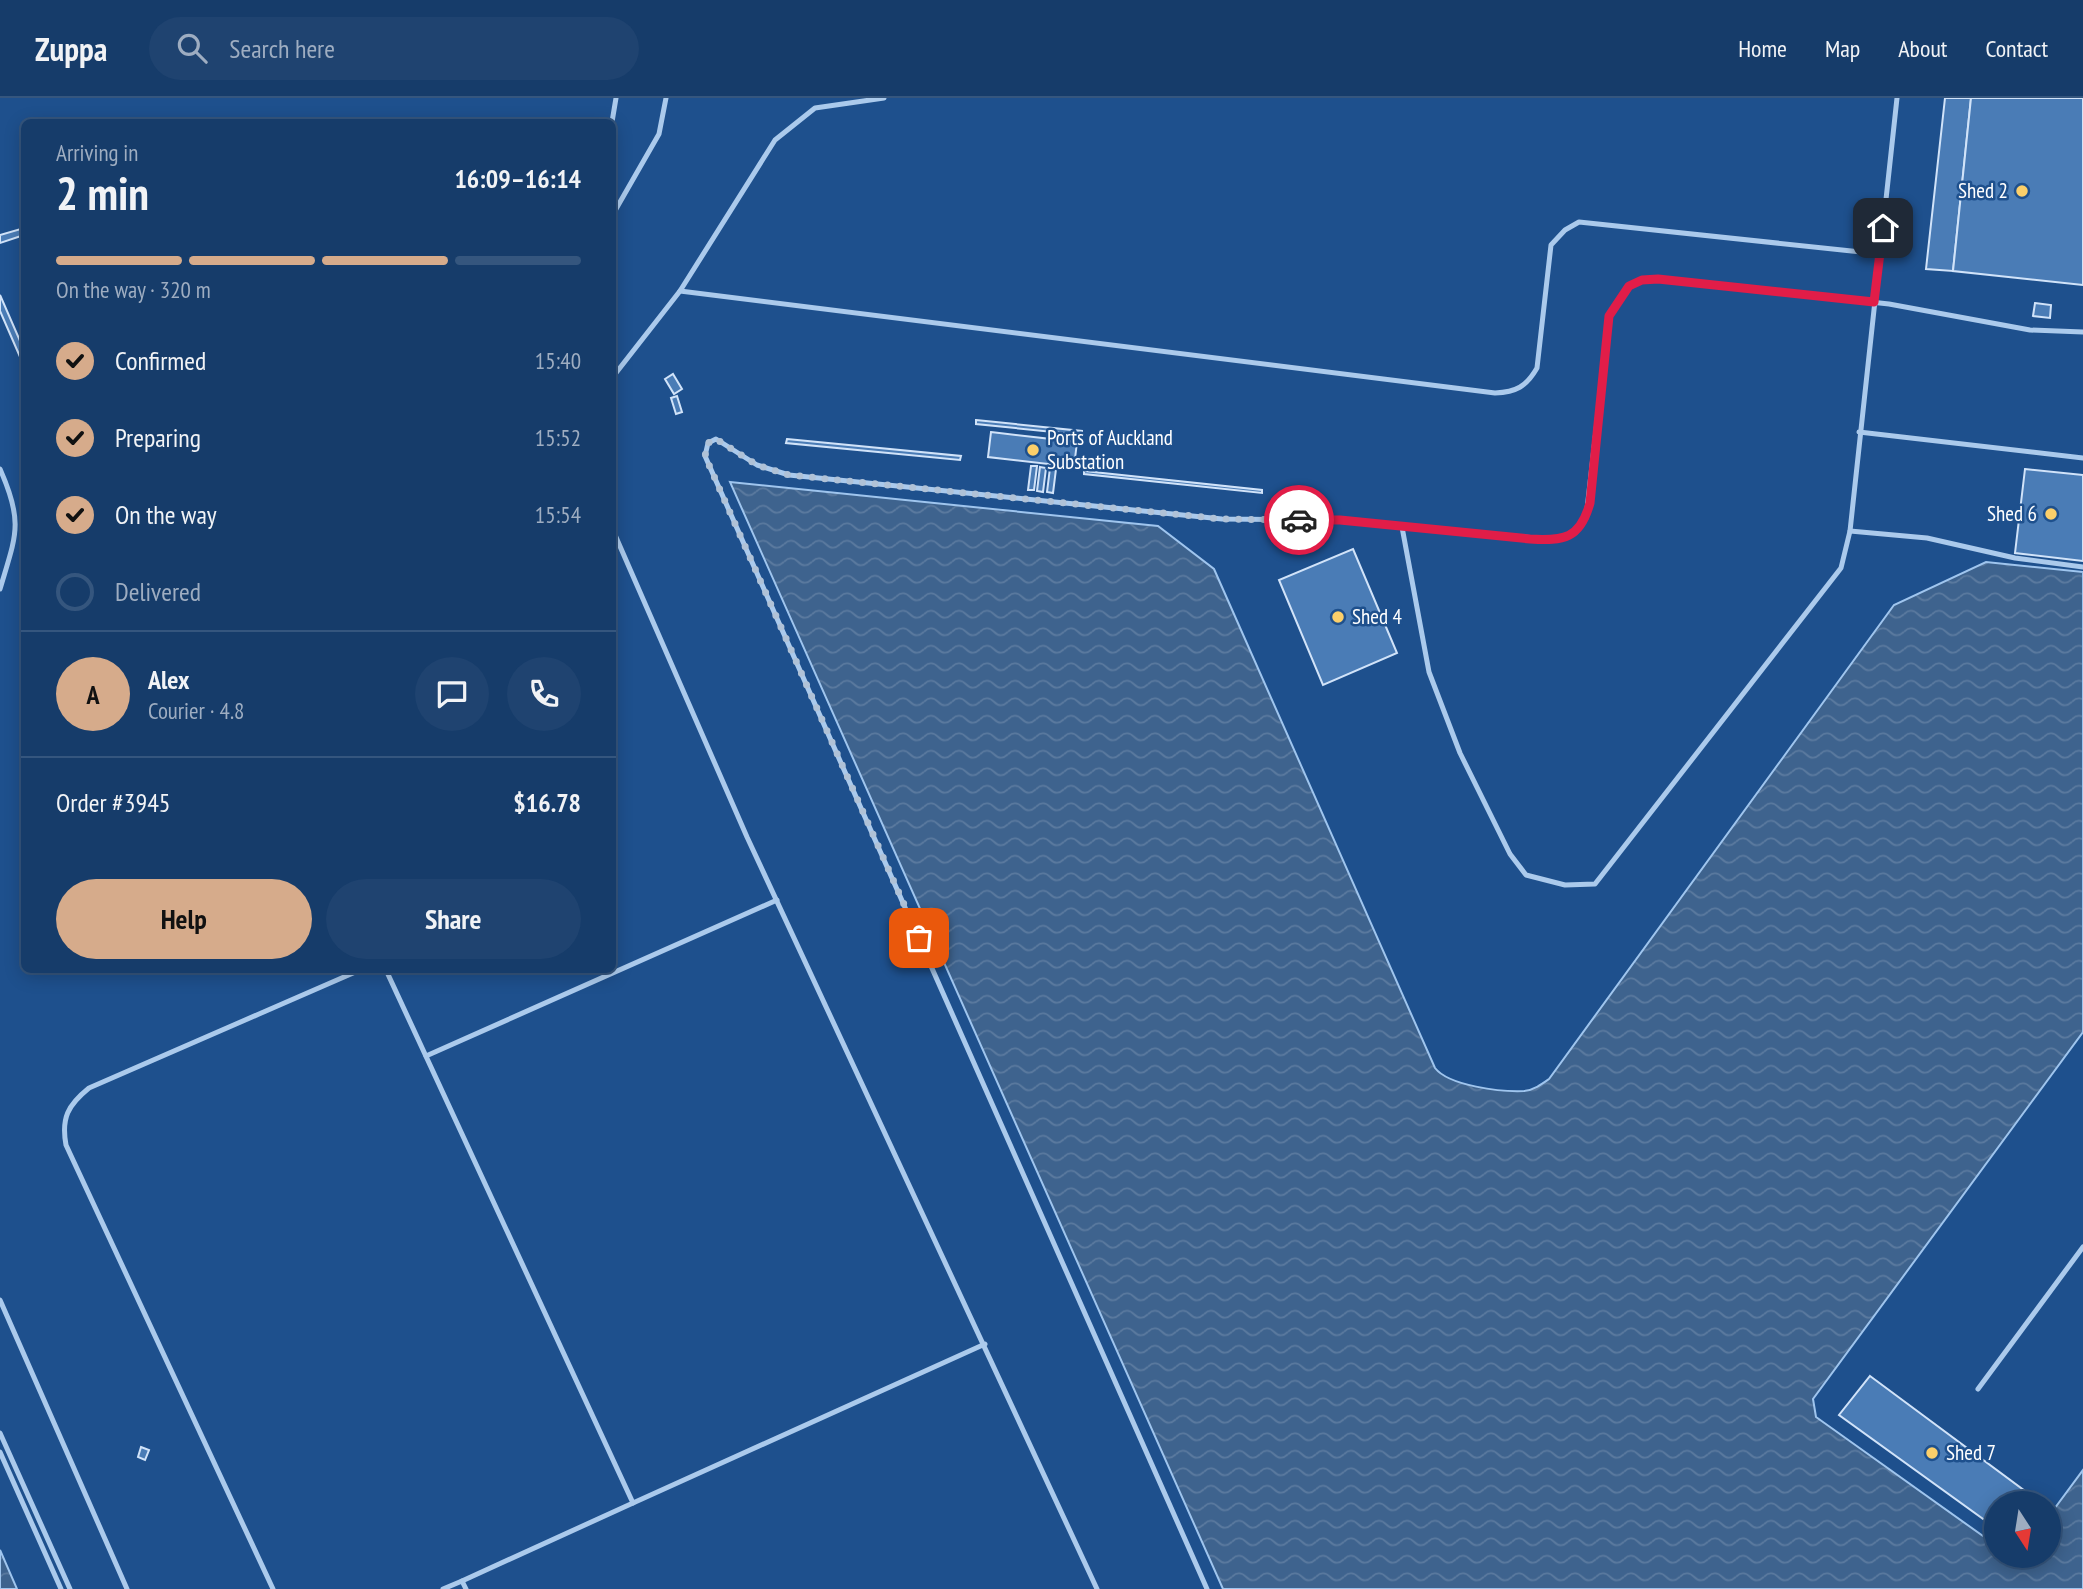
<!DOCTYPE html>
<html lang="en">
<head>
<meta charset="utf-8">
<style>
  :root { --surface:#163c6a; --page:#1f4370; --text:#f1f3f6; --muted:#9eadc1; --line:#35567e; --accent:#d6ab8b }
  body { margin:0; font-family:"PT Sans Narrow",sans-serif; background:var(--page); color:var(--text); height:100vh; display:flex; flex-direction:column; font-size:26px; white-space:nowrap }
  * { box-sizing:border-box; margin:0 }
  p { font-size:23px; color:var(--muted) }
  .icon { flex:none; width:38px; height:38px; fill:none; stroke:currentColor; stroke-width:2; stroke-linecap:round; stroke-linejoin:round }
  .map { position:relative; flex:1; overflow:hidden }
  .panel { position:absolute; left:21px; top:21px; width:595px; height:854px; display:flex; flex-direction:column; background:var(--surface); border-radius:10px; box-shadow:0 4px 18px #0003,0 0 0 2px var(--line) }
  .panel>* { flex:none }
  .needle { width:46px; rotate:168deg }
  .fabs { position:absolute; left:1984px; top:1393px; display:grid; gap:14px }
  .fabs a { display:grid; place-items:center; width:77px; height:77px; border-radius:50%; background:var(--surface); box-shadow:0 4px 18px #0003,0 0 0 2px var(--line); font-size:35px }
  .pin { position:absolute; display:grid; place-items:center; width:60px; height:60px; color:#fff; margin:-30px; border-radius:14px; box-shadow:0 4px 10px #0006 }
  .courier { position:absolute; display:grid; place-items:center; width:70px; height:70px; margin:-35px; border:5px solid #e11d48; border-radius:50%; background:#fff; color:#222; box-shadow:0 2px 9px #0007 }
  .summary em { font-style:normal; font-weight:700 }
  .summary div { display:flex; flex-direction:column-reverse }
  .summary { display:flex; align-items:center; justify-content:space-between; height:119px; padding:0 35px }
  h1 { font-size:46px; font-weight:700; line-height:52px }
  .bar { display:grid; grid-template-columns:repeat(4,1fr); gap:10px 7px; align-content:center; height:84px; padding:0 35px }
  .bar i { height:9px; border-radius:5px; background:var(--line) }
  .bar .on { background:var(--accent) }
  .bar p { grid-column:span 4 }
  .line { display:flex; align-items:center; gap:18px; padding:0 35px; border-top:2px solid var(--line) }
  .line div { flex:1 }
  .round { display:grid; place-items:center; flex:none; width:74px; height:74px; border-radius:37px; background:var(--page) }
  ol { padding:0 35px; list-style:none }
  li { display:flex; align-items:center; gap:21px; height:77px }
  li p { margin-inline-start:auto }
  li .icon { padding:7px; border-radius:50%; background:var(--accent); color:#111; stroke-width:4 }
  li:last-child { color:var(--muted) }
  li i { width:38px; height:38px; border:4px solid var(--line); border-radius:50% }
  .action { display:flex; gap:14px; margin-top:auto; padding:14px 35px }
  .action a { flex:1; height:80px; border-radius:42px; background:var(--accent); color:#111; font-size:28px; font-weight:700; line-height:80px; text-align:center }
  .action a+a { background:var(--page); color:var(--text) }
  header { display:flex; align-items:center; gap:42px; box-sizing:border-box; height:98px; padding:0 35px; background:var(--surface); border-bottom:2px solid var(--line) }
  header strong { font-size:33px }
  nav { display:flex; gap:38px; margin-inline-start:auto; font-size:24px }
  .search { width:490px; height:63px; background:var(--page); display:flex; align-items:center; gap:18px; box-sizing:border-box; padding:0 24px; border-radius:38px; color:var(--muted); font-size:26px }
  .map>svg:first-child { display:block }
  .water { fill:url(#water-waves); stroke:#9fc5ee; stroke-width:2 }
  .building { fill:#4a7cb6; stroke:#d1e3f9; stroke-width:2 }
  .lines { fill:none; stroke-linecap:round; stroke-linejoin:round }
  .lane { stroke:#abcaec; stroke-width:5 }
  .done { stroke:#b0c2d7; stroke-width:7; stroke-dasharray:0 12.6 }
  .route { stroke:#e11d48; stroke-width:9 }
  .poi-dot { fill:#fbcf6a; stroke:#1e508d; stroke-width:2.5 }
  .labels { text-anchor:middle; stroke-width:5; stroke-linejoin:round; paint-order:stroke }
  .poi-label { font-size:21px; fill:#fff; stroke:#1e508d; text-anchor:start }
</style>
</head>
<body>
<header>
<strong>Zuppa</strong>
<div class="search"><svg class="icon" aria-label="search" viewBox="0 0 24 24"><circle cx="10" cy="10" r="6"/><path d="M15 15l6 6"/></svg>Search here</div>
<nav><a>Home</a><a>Map</a><a>About</a><a>Contact</a></nav>
</header>
<div class="map">
<svg width="2083" height="1491" viewBox="0 0 2083 1491">
  <defs>
    <pattern id="water-waves" width="16" height="10" patternUnits="userSpaceOnUse" patternTransform="scale(1.75)"><rect width="16" height="10" fill="#3e638e"/><path d="M0 5q4-4 8 0t8 0" fill="none" stroke="#5b7a9f"/></pattern>
  </defs>
  <rect width="100%" height="100%" fill="#1e508d"/>
  <g class="water">
    <path d="M 730,384 L 1158,428 L 1214,471 L 1435,970 C 1449,988 1501,994 1524,993 C 1534,992 1542,986 1549,981 L 1894,507 L 1986,464 L 2083,474 L 2083,934 L 1813,1301 L 1816,1319 L 1997,1448 L 1997,1458 L 2049,1458 L 2049,1418 L 2083,1372 L 2083,1491 L 1223,1491 Z"/>
    <path d="M 0,1452 L 17,1491 L 0,1491 Z"/>
  </g>
  <g class="building">
    <path d="M 1945,0 L 1971,0 L 1953,173 L 1926,171 Z"/>
    <path d="M 1971,0 L 2083,0 L 2083,187 L 1953,173 Z"/>
    <path d="M 24,130 L 24,137 L 0,145 L 0,137 Z"/>
    <path d="M 0,197 L 24,252 L 24,268 L 0,213 Z"/>
    <path d="M 2035,205 L 2051,207 L 2050,220 L 2033,218 Z"/>
    <path d="M 673,276 L 682,291 L 674,296 L 665,281 Z"/>
    <path d="M 677,298 L 682,314 L 676,316 L 671,300 Z"/>
    <path d="M 976,322 L 1082,333 L 1082,337 L 976,326 Z"/>
    <path d="M 991,334 L 1077,344 L 1074,369 L 988,359 Z"/>
    <path d="M 787,341 L 961,358 L 960,362 L 786,345 Z"/>
    <path d="M 1031,368 L 1037,368 L 1034,392 L 1028,392 Z"/>
    <path d="M 1040,369 L 1046,370 L 1043,394 L 1037,393 Z"/>
    <path d="M 1050,370 L 1056,371 L 1053,395 L 1047,394 Z"/>
    <path d="M 2025,371 L 2083,377 L 2083,463 L 2015,455 Z"/>
    <path d="M 1084,373 L 1262,392 L 1262,395 L 1084,376 Z"/>
    <path d="M 1353,451 L 1397,555 L 1323,587 L 1279,482 Z"/>
    <path d="M 1870,1278 L 2029,1396 L 2021,1405 L 1997,1405 L 1997,1431 L 1839,1317 Z"/>
    <path d="M 141,1349 L 149,1352 L 145,1362 L 138,1359 Z"/>
  </g>
  <g class="lines">
    <g class="lane">
      <path d="M 612,24 L 616,0"/>
      <path d="M 612,118 L 659,36 L 666,0"/>
      <path d="M 680,193 L 775,42 L 815,10 L 884,0"/>
      <path d="M 612,280 L 680,193 L 1495,295 C 1516,294 1526,289 1537,270 L 1551,147 L 1565,132 L 1579,124 L 1880,156"/>
      <path d="M 1859,334 L 2083,360"/>
      <path d="M 0,371 C 24,425 16,437 0,491"/>
      <path d="M 1402,429 L 1429,574 L 1460,655 L 1510,756 L 1526,777 L 1565,787 L 1595,786 L 1841,470 L 1850,433 L 1897,0"/>
      <path d="M 612,430 L 747,739 L 1097,1491"/>
      <path d="M 1850,433 L 1927,440 L 2015,460 L 2083,469"/>
      <path d="M 386,872 L 633,1405 L 462,1483"/>
      <path d="M 426,958 L 777,802"/>
      <path d="M 0,1202 L 127,1491"/>
      <path d="M 1978,1291 L 2083,1149"/>
      <path d="M 0,1335 L 70,1491"/>
      <path d="M 0,1354 L 61,1491"/>
      <path d="M 633,1405 L 985,1246"/>
      <path d="M 273,1491 L 66,1047 C 61,1020 68,1007 89,990 L 360,872"/>
      <path d="M 443,1491 L 462,1483 L 466,1491"/>
      <path d="M 1207,1491 L 705,358 L 708,345 L 716,341 L 757,367 L 789,377 L 1222,421 L 1340,422 L 1555,442 L 1569,438 L 1586,420 L 1609,218 L 1629,188 L 1642,182 L 1658,181 L 1889,206 L 2030,232 L 2083,234"/>
    </g>
  </g>
  <g class="lines">
    <path class="done" d="M 919,840 L 705,358 L 708,345 L 716,341 L 757,367 L 789,377 L 1222,421 L 1299,422"/>
    <path class="route" d="M 1299,422 L 1340,422 L 1530,441 C 1564,443 1580,441 1590,405 L 1609,218 L 1629,188 L 1642,182 L 1658,181 L 1874,204 L 1883,130"/>
  </g>
  <g class="poi-dot">
    <circle cx="2022" cy="93" r="7"/>
    <circle cx="1033" cy="352" r="7"/>
    <circle cx="2051" cy="416" r="7"/>
    <circle cx="1338" cy="519" r="7"/>
    <circle cx="1932" cy="1355" r="7"/>
  </g>
  <g class="labels">
    <g class="poi-label">
      <text x="2008" y="100" text-anchor="end">Shed 2</text>
      <text x="1047" y="347">Ports of Auckland<tspan x="1047" dy="24">Substation</tspan></text>
      <text x="2037" y="423" text-anchor="end">Shed 6</text>
      <text x="1352" y="526">Shed 4</text>
      <text x="1946" y="1362">Shed 7</text>
    </g>
  </g>
</svg>
<div class="fabs">
<a><svg class="needle" viewBox="-14 -14 28 28"><path d="M0-13l5 13h-10z" fill="#e53935"/><path d="M0 13l5-13h-10z" fill="#9eadc1"/></svg></a>
</div>
<div class="pin" style="left:919px;top:840px;background:#ea580c"><svg class="icon" aria-label="bag" viewBox="0 0 24 24"><path d="M5 8h14l-1 12H6zM9 8a3 3 0 0 1 6 0"/></svg></div>
<div class="pin" style="left:1883px;top:130px;background:#1f2937"><svg class="icon" aria-label="home" viewBox="0 0 24 24"><path d="M3 11l9-7 9 7M6 9v11h12V9"/></svg></div>
<div class="courier" style="left:1299px;top:422px"><svg class="icon" aria-label="car" viewBox="0 0 24 24"><path d="M5 17H2v-5l4-1 3-4h7l3 4 3 1v5h-3M9 17h6M6 11h13"/><circle cx="7" cy="17" r="2"/><circle cx="17" cy="17" r="2"/></svg></div>
<section class="panel">
<div class="summary"><div><h1>2 min</h1><p>Arriving in</p></div><em>16:09–16:14</em></div>
<div class="bar"><i class="on"></i><i class="on"></i><i class="on"></i><i></i><p>On the way · 320 m</p></div>
<ol>
<li><svg class="icon" aria-label="check" viewBox="0 0 24 24"><path d="M5 12l5 5 9-10"/></svg>Confirmed<p>15:40</p></li>
<li><svg class="icon" aria-label="check" viewBox="0 0 24 24"><path d="M5 12l5 5 9-10"/></svg>Preparing<p>15:52</p></li>
<li><svg class="icon" aria-label="check" viewBox="0 0 24 24"><path d="M5 12l5 5 9-10"/></svg>On the way<p>15:54</p></li>
<li><i></i>Delivered</li>
</ol>
<div class="line" style="height:126px"><b class="round" style="background:var(--accent);color:#111">A</b><div><b>Alex</b><p>Courier · 4.8</p></div><a class="round"><svg class="icon" aria-label="chat" viewBox="0 0 24 24"><path d="M4 5h16v11H9l-5 4z"/></svg></a><a class="round"><svg class="icon" aria-label="phone" viewBox="0 0 24 24"><path d="M5 4h4l2 5-3 2q2 4 5 5l2-3 5 2v4C11 20 4 13 5 4z"/></svg></a></div>
<div class="line" style="height:91px"><div>Order #3945</div><b>$16.78</b></div>
<div class="action"><a>Help</a><a>Share</a></div>
</section>
</div>
</body>
</html>
